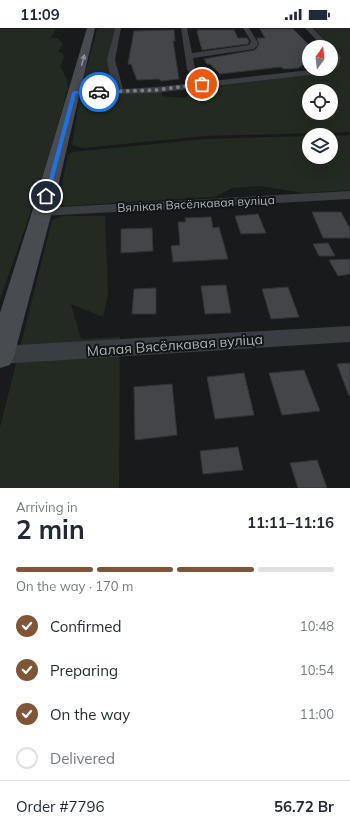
<!DOCTYPE html>
<html lang="en">
<head>
<meta charset="utf-8">
<style>
  :root { --surface:#fff; --page:#f2f2f3; --text:#1f2937; --muted:#747a83; --line:#e0e1e3; --accent:#815636 }
  body { margin:0; font-family:Mulish,sans-serif; background:var(--page); color:var(--text); height:100vh; display:flex; flex-direction:column; font-size:15px; white-space:nowrap }
  * { box-sizing:border-box; margin:0 }
  p { font-size:13px; color:var(--muted) }
  .icon { flex:none; width:22px; height:22px; fill:none; stroke:currentColor; stroke-width:2; stroke-linecap:round; stroke-linejoin:round }
  .map { position:relative; height:460px; overflow:hidden }
  .panel { display:flex; flex-direction:column; background:var(--surface); flex:1 }
  .panel>* { flex:none }
  .needle { width:26px; rotate:15deg }
  .controls { position:absolute; left:302px; top:12px; display:grid; gap:8px }
  .controls a { display:grid; place-items:center; width:36px; height:36px; border-radius:50%; background:var(--surface); box-shadow:0 4px 16px #0002; font-size:20px }
  .pin { position:absolute; display:grid; place-items:center; width:34px; height:34px; color:#fff; margin:-17px; border:2px solid #fff; border-radius:50%; box-shadow:0 1px 4px #0007 }
  .courier { position:absolute; display:grid; place-items:center; width:40px; height:40px; margin:-20px; border:3px solid #1a73e8; border-radius:50%; background:#fff; color:#222; box-shadow:0 1px 5px #0007 }
  .summary em { font-style:normal; font-weight:700 }
  .summary div { display:flex; flex-direction:column-reverse }
  .summary { display:flex; align-items:center; justify-content:space-between; height:68px; padding:0 16px }
  h1 { font-size:26px; font-weight:700; line-height:30px }
  .bar { display:grid; grid-template-columns:repeat(4,1fr); gap:6px 4px; align-content:center; height:48px; padding:0 16px }
  .bar i { height:5px; border-radius:3px; background:var(--line) }
  .bar .on { background:var(--accent) }
  .bar p { grid-column:span 4 }
  .line { display:flex; align-items:center; gap:10px; padding:0 16px; border-top:1px solid var(--line) }
  .line div { flex:1 }
  ol { padding:0 16px; list-style:none }
  li { display:flex; align-items:center; gap:12px; height:44px }
  li p { margin-inline-start:auto }
  li .icon { padding:4px; border-radius:50%; background:var(--accent); color:#fff; stroke-width:4 }
  li:last-child { color:var(--muted) }
  li i { width:22px; height:22px; border:2px solid var(--line); border-radius:50% }
  .status { display:flex; justify-content:space-between; align-items:center; height:28px; padding:0 20px; background:var(--surface); direction:ltr }
  .status svg { height:11px; fill:currentColor }
  .map>svg:first-child { display:block }
  .green { fill:#222a21; fill-rule:evenodd }
  .building { fill:#434549; stroke:#333438 }
  .lines { fill:none; stroke-linecap:round; stroke-linejoin:round }
  .minor { fill:#3a3d41; fill-rule:evenodd }
  .secondary { fill:#484c51; fill-rule:evenodd }
  .oneway { fill:#889097 }
  .route { fill:#1a73e8 }
  .done { stroke:#787e84; stroke-width:4; stroke-dasharray:0 7.2 }
  .labels { text-anchor:middle; stroke-width:4; stroke-linejoin:round; paint-order:stroke }
  .street-label { font-size:12px; fill:#abb4bc; stroke:#141517 }
  .near-street-label { font-size:14px; fill:#abb4bc; stroke:#141517 }
</style>
</head>
<body>
<div class="status"><b>11:09</b><svg viewBox="0 0 49 12"><path d="M0 12V9h3v3zM5 12V6h3v6zM10 12V3h3v9zM15 12V0h3v12zM26 1h20v11H26zM47 4h2v5h-2z"/></svg></div>
<div class="map">
<svg width="350" height="460" viewBox="0 0 350 460">
  <rect width="100%" height="100%" fill="#191a1c"/>
  <g class="green">
    <path d="M 101,0 L 115,0 C 109,24 104,36 114,60 C 105,63 90,64 81,60 L 97,2 Z"/>
    <path d="M 311,0 L 350,0 L 350,104 L 204,108 L 83,120 L 72,117 L 80,68 L 83,66 L 162,64 L 162,68 L 185,70 L 196,61 L 322,45 L 337,38 L 336,25 ZM 309,63 L 331,63 L 331,85 L 309,85 Z"/>
    <path d="M 0,1 L 56,1 L 51,10 L 58,10 L 63,16 L 58,24 L 63,25 L 64,30 L 60,38 L 67,51 L 68,61 L 66,64 L 64,75 L 42,151 L 0,272 Z"/>
    <path d="M 350,107 L 350,162 L 304,165 L 259,158 L 232,160 L 215,169 L 65,178 L 58,174 L 68,127 L 72,124 L 206,111 L 309,108 L 309,129 L 331,129 L 331,108 Z"/>
    <path d="M 63,188 L 105,188 L 108,267 L 103,289 L 71,276 L 81,311 L 120,309 L 119,460 L 0,460 L 0,399 L 52,192 Z"/>
  </g>
  <g class="building">
    <path d="M 260,1 L 293,1 L 309,17 L 309,34 L 298,40 L 284,41 L 281,39 L 220,46 L 210,36 L 207,36 L 204,31 L 255,22 L 259,17 L 257,10 L 265,10 Z"/>
    <path d="M 174,2 L 175,13 L 173,13 L 179,51 L 161,53 L 159,51 L 137,52 L 131,36 L 128,36 L 134,3 Z"/>
    <path d="M 198,2 L 234,2 L 238,10 L 247,10 L 249,13 L 248,16 L 202,22 L 197,4 Z"/>
    <path d="M 312,184 L 341,184 L 350,201 L 350,210 L 323,210 Z"/>
    <path d="M 258,186 L 266,205 L 241,206 L 235,188 Z"/>
    <path d="M 211,189 L 213,200 L 219,199 L 228,231 L 173,234 L 171,218 L 180,217 L 178,194 L 186,194 L 185,190 Z"/>
    <path d="M 152,200 L 153,223 L 121,225 L 121,201 Z"/>
    <path d="M 328,215 L 335,228 L 319,228 L 313,216 Z"/>
    <path d="M 350,231 L 350,246 L 338,248 L 329,232 Z"/>
    <path d="M 226,257 L 231,285 L 205,286 L 201,258 Z"/>
    <path d="M 288,259 L 299,289 L 271,291 L 262,261 Z"/>
    <path d="M 156,260 L 156,286 L 132,286 L 134,261 Z"/>
    <path d="M 350,335 L 350,367 L 349,368 L 337,336 Z"/>
    <path d="M 304,342 L 320,383 L 282,387 L 269,345 Z"/>
    <path d="M 244,345 L 254,387 L 215,391 L 207,349 Z"/>
    <path d="M 172,356 L 177,407 L 135,412 L 134,359 Z"/>
    <path d="M 238,419 L 243,442 L 203,446 L 200,423 Z"/>
    <path d="M 317,432 L 327,460 L 298,460 L 290,435 Z"/>
  </g>
  <g class="lines">
    <g class="minor">
      <path d="M 115,0 L 121,0 L 115,32 L 123,61 L 155,59 L 196,55 L 187,41 L 181,0 L 187,0 L 192,25 L 249,17 L 251,13 L 243,0 L 249,0 L 257,13 L 258,17 L 254,21 L 193,30 L 195,41 L 204,54 L 319,41 L 331,41 L 333,30 L 331,27 L 331,20 L 334,20 L 341,30 L 338,39 L 318,46 L 155,65 L 71,67 L 69,65 L 71,63 L 74,62 L 114,61 L 110,49 L 107,32 Z"/>
      <path d="M 305,0 L 312,0 L 331,19 L 323,19 Z"/>
      <path d="M 350,163 L 350,171 L 42,188 L 37,187 L 35,184 L 37,181 L 42,180 Z"/>
      <path d="M 350,298 L 350,314 L 0,336 L 0,318 Z"/>
    </g>
    <path class="secondary" d="M 87,0 L 95,0 L 52,184 L 14,328 L 10,337 L 0,340 L 0,285 L 32,184 Z"/>
  </g>
  <defs><path id="oneway-solid" d="M-6-.8H1V-3.2L6.5 0L1 3.2V.8H-6Z"/></defs>
  <use class="oneway" href="#oneway-solid" transform="translate(83 32) rotate(-75)"/>
  <path class="route" d="M 74,63 L 101,64 L 76,66 L 49,168 L 44,170 L 72,65 Z"/>
  <g class="lines">
    <path class="done" d="M 99,64 L 156,62 L 202,56"/>
  </g>
  <g class="labels">
    <g class="street-label">
      <text transform="translate(196 176) rotate(-3)" y="4">Вялікая Вясёлкавая вуліца</text>
    </g>
    <g class="near-street-label">
      <text transform="translate(175 317) rotate(-4)" y="5">Малая Вясёлкавая вуліца</text>
    </g>
  </g>
</svg>
<div class="controls">
<a><svg class="needle" viewBox="-14 -14 28 28"><path d="M0-13l5 13h-10z" fill="#e53935"/><path d="M0 13l5-13h-10z" fill="#747a83"/></svg></a>
<a><svg class="icon" aria-label="locate" viewBox="0 0 24 24"><circle cx="12" cy="12" r="6"/><path d="M12 2v4M12 18v4M2 12h4M18 12h4"/></svg></a>
<a><svg class="icon" aria-label="layers" viewBox="0 0 24 24"><path d="M12 4l9 5-9 5-9-5zM3 14l9 5 9-5"/></svg></a>
</div>
<div class="pin" style="left:202px;top:56px;background:#ea580c"><svg class="icon" aria-label="bag" viewBox="0 0 24 24"><path d="M5 8h14l-1 12H6zM9 8a3 3 0 0 1 6 0"/></svg></div>
<div class="pin" style="left:46px;top:168px;background:#1f2937"><svg class="icon" aria-label="home" viewBox="0 0 24 24"><path d="M3 11l9-7 9 7M6 9v11h12V9"/></svg></div>
<div class="courier" style="left:99px;top:64px"><svg class="icon" aria-label="car" viewBox="0 0 24 24"><path d="M5 17H2v-5l4-1 3-4h7l3 4 3 1v5h-3M9 17h6M6 11h13"/><circle cx="7" cy="17" r="2"/><circle cx="17" cy="17" r="2"/></svg></div>
</div>
<section class="panel">
<div class="summary"><div><h1>2 min</h1><p>Arriving in</p></div><em>11:11–11:16</em></div>
<div class="bar"><i class="on"></i><i class="on"></i><i class="on"></i><i></i><p>On the way · 170 m</p></div>
<ol>
<li><svg class="icon" aria-label="check" viewBox="0 0 24 24"><path d="M5 12l5 5 9-10"/></svg>Confirmed<p>10:48</p></li>
<li><svg class="icon" aria-label="check" viewBox="0 0 24 24"><path d="M5 12l5 5 9-10"/></svg>Preparing<p>10:54</p></li>
<li><svg class="icon" aria-label="check" viewBox="0 0 24 24"><path d="M5 12l5 5 9-10"/></svg>On the way<p>11:00</p></li>
<li><i></i>Delivered</li>
</ol>
<div class="line" style="height:52px"><div>Order #7796</div><b>56.72 Br</b></div>
</section>
</body>
</html>
